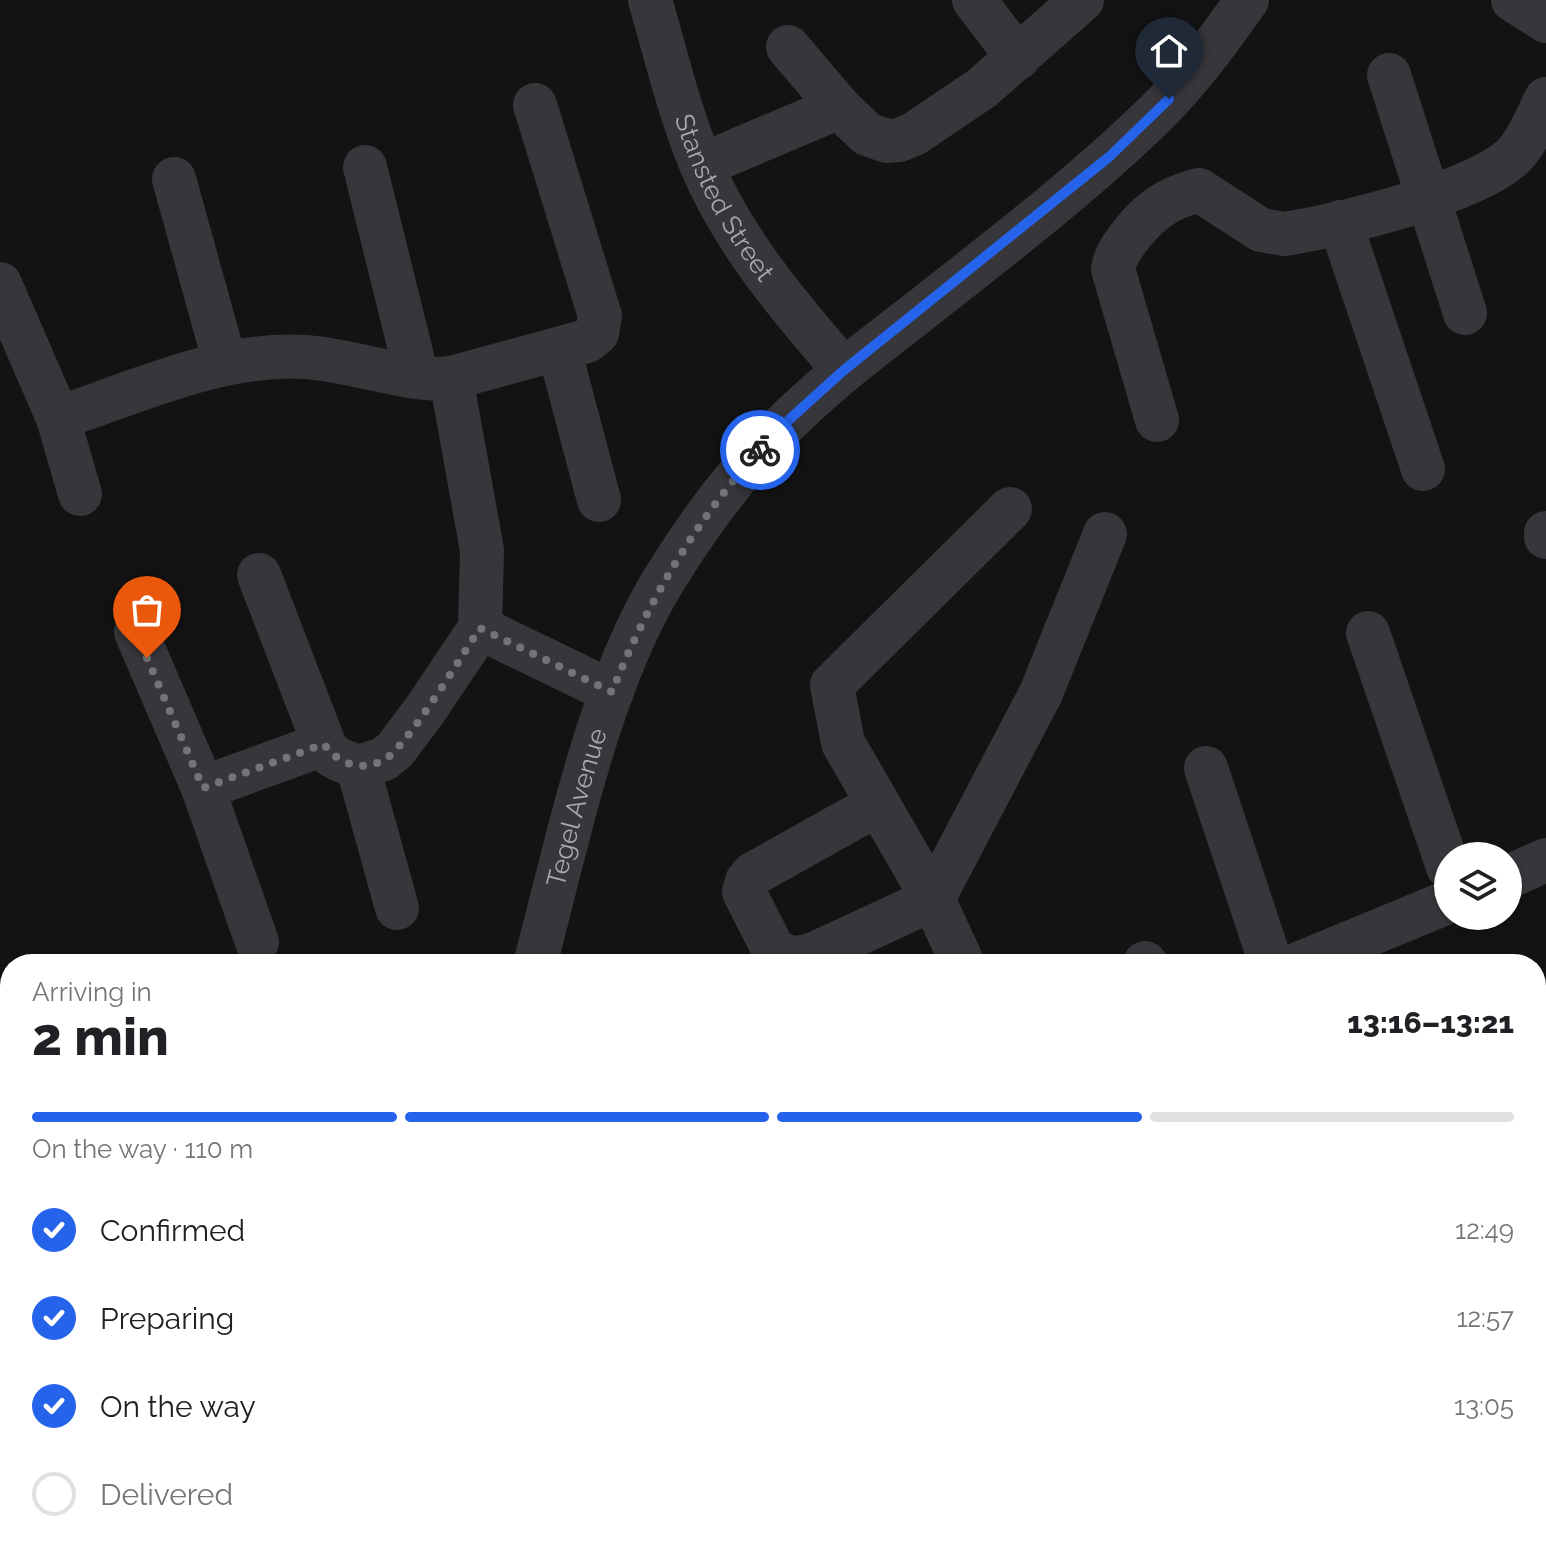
<!DOCTYPE html>
<html lang="en">
<head>
<meta charset="utf-8">
<style>
  :root { --surface:#fff; --page:#f2f2f2; --text:#202124; --muted:#757577; --line:#e0e0e0; --accent:#2563eb }
  body { margin:0; font-family:Raleway,sans-serif; background:var(--page); color:var(--text); height:100vh; display:flex; flex-direction:column; font-size:30px; white-space:nowrap }
  * { box-sizing:border-box; margin:0 }
  p { font-size:26px; color:var(--muted) }
  .icon { flex:none; width:44px; height:44px; fill:none; stroke:currentColor; stroke-width:2; stroke-linecap:round; stroke-linejoin:round }
  .map { position:relative; flex:1; overflow:hidden }
  .details { position:absolute; left:0px; top:954px; width:1546px; height:600px; display:flex; flex-direction:column; background:var(--surface); border-radius:32px 32px 0 0; box-shadow:0 2px 6px #0004 }
  .details>* { flex:none }
  .buttons { position:absolute; left:1434px; top:842px; display:grid; gap:16px }
  .buttons a { display:grid; place-items:center; width:88px; height:88px; border-radius:50%; background:var(--surface); box-shadow:0 2px 6px #0004; font-size:40px }
  .pin { position:absolute; display:grid; place-items:center; width:68px; height:68px; color:#fff; margin:-82px -34px; border-radius:50% 50% 50% 0; rotate:-45deg; box-shadow:0 0 8px #0007 }
  .pin .icon { rotate:45deg }
  .courier { position:absolute; display:grid; place-items:center; width:80px; height:80px; margin:-40px; border:6px solid #2563eb; border-radius:50%; background:#fff; color:#222; box-shadow:0 2px 10px #0007 }
  .overview em { font-style:normal; font-weight:800 }
  .overview div { display:flex; flex-direction:column-reverse }
  .overview { display:flex; align-items:center; justify-content:space-between; height:136px; padding:0 32px }
  h1 { font-size:52px; font-weight:800; line-height:60px }
  .bar { display:grid; grid-template-columns:repeat(4,1fr); gap:12px 8px; align-content:center; height:96px; padding:0 32px }
  .bar i { height:10px; border-radius:6px; background:var(--line) }
  .bar .active { background:var(--accent) }
  .bar p { grid-column:span 4 }
  ol { padding:0 32px; list-style:none }
  li { display:flex; align-items:center; gap:24px; height:88px }
  li p { margin-inline-start:auto }
  li .icon { padding:8px; border-radius:50%; background:var(--accent); color:#fff; stroke-width:4 }
  li:last-child { color:var(--muted) }
  li i { width:44px; height:44px; border:4px solid var(--line); border-radius:50% }
  .map>svg:first-child { display:block }
  .lines { fill:none; stroke-linecap:round; stroke-linejoin:round }
  .minor { stroke:#37373b; stroke-width:44 }
  .done { stroke:#73747b; stroke-width:8; stroke-dasharray:0 14.4 }
  .route { stroke:#2563eb; stroke-width:10 }
  .labels { text-anchor:middle; stroke-width:6; stroke-linejoin:round; paint-order:stroke }
  .street-label { font-size:26px; fill:#a6a8b3; stroke:#0e0e0f }
</style>
</head>
<body>
<div class="map">
<svg width="1546" height="1554" viewBox="0 0 1546 1554">
  <rect width="100%" height="100%" fill="#131314"/>
  <g class="lines">
    <g class="minor">
      <path id="s1" d="M 650,0 C 666,55 679,111 701,164 C 733,241 790,308 844,370"/>
      <path d="M 974,0 L 1018,58"/>
      <path d="M 1513,0 L 1546,21"/>
      <path d="M 788,47 L 839,107 L 867,134 L 887,141 L 899,140 L 914,134 L 982,88 L 1082,0"/>
      <path d="M 1389,75 L 1465,313"/>
      <path d="M 702,165 L 839,107"/>
      <path d="M 365,167 L 417,377"/>
      <path d="M 174,179 L 225,363"/>
      <path d="M 1340,222 L 1423,469"/>
      <path d="M 0,284 L 58,418 L 80,494"/>
      <path d="M 559,349 L 599,500"/>
      <path d="M 58,418 C 137,392 220,352 305,357 C 350,360 393,377 438,379 L 451,378 L 587,341 L 597,333 L 600,316 L 535,105"/>
      <path d="M 1157,420 L 1113,269 C 1115,257 1120,250 1127,240 C 1146,214 1166,198 1199,190 L 1261,230 L 1285,234 C 1338,225 1482,192 1516,153 C 1529,139 1537,116 1546,99"/>
      <path d="M 1546,533 L 1546,537"/>
      <path d="M 259,575 L 324,744 L 331,755 L 340,760 L 358,767 L 384,759 L 395,750 L 425,710 L 480,628 L 482,550 L 451,378"/>
      <path d="M 480,628 L 612,692"/>
      <path d="M 136,632 L 203,788 L 257,942"/>
      <path d="M 1368,633 L 1448,867"/>
      <path d="M 358,767 L 397,908"/>
      <path d="M 1206,768 L 1271,964"/>
      <path d="M 203,788 L 324,744"/>
      <path d="M 878,804 L 753,874 L 747,881 L 744,892 L 773,949 C 786,959 797,959 812,955 L 933,899 L 1041,693 L 1105,534"/>
      <path d="M 1508,877 L 1546,860"/>
      <path d="M 1145,963 L 1146,964"/>
      <path id="s2" d="M 535,964 C 569,838 600,676 672,567 C 706,513 746,461 792,417 C 830,380 873,347 916,314 C 997,250 1080,187 1154,115 C 1189,81 1219,40 1247,0"/>
      <path d="M 963,964 L 933,899 L 843,743 L 832,685 L 1010,509"/>
      <path d="M 1298,964 L 1448,902"/>
      <path d="M 0,1034 L 10,1033"/>
      <path d="M 0,1354 L 10,1376"/>
      <path d="M 1536,1503 L 1546,1509"/>
      <path d="M 1041,1544 L 1043,1554"/>
      <path d="M 1179,1544 L 1180,1554"/>
      <path d="M 1328,1544 L 1329,1554"/>
      <path d="M 764,1554 L 766,1544"/>
    </g>
  </g>
  <g class="lines">
    <path class="done" d="M 147,658 L 203,788 L 324,744 C 338,764 361,772 384,760 C 407,747 462,655 480,628 L 612,692 C 647,603 695,521 760,450"/>
    <path class="route" d="M 760,450 L 792,417 L 844,370 L 1109,157 L 1169,99"/>
  </g>
  <g class="labels">
    <g class="street-label">
      <text dy="9" stroke="none"><textPath href="#s1" startOffset="212">Stansted Street</textPath></text>
      <text dy="9" stroke="none"><textPath href="#s2" startOffset="162">Tegel Avenue</textPath></text>
    </g>
  </g>
</svg>
<div class="buttons">
<a><svg class="icon" aria-label="layers" viewBox="0 0 24 24"><path d="M12 4l9 5-9 5-9-5zM3 14l9 5 9-5"/></svg></a>
</div>
<div class="pin" style="left:147px;top:658px;background:#ea580c"><svg class="icon" aria-label="bag" viewBox="0 0 24 24"><path d="M5 8h14l-1 12H6zM9 8a3 3 0 0 1 6 0"/></svg></div>
<div class="pin" style="left:1169px;top:99px;background:#1f2937"><svg class="icon" aria-label="home" viewBox="0 0 24 24"><path d="M3 11l9-7 9 7M6 9v11h12V9"/></svg></div>
<div class="courier" style="left:760px;top:450px"><svg class="icon" aria-label="bike" viewBox="0 0 24 24"><circle cx="6" cy="16" r="4"/><circle cx="18" cy="16" r="4"/><path d="M6 16l4-8h5l3 8M10 8l3 8H6M13 5h3"/></svg></div>
<section class="details">
<div class="overview"><div><h1>2 min</h1><p>Arriving in</p></div><em>13:16–13:21</em></div>
<div class="bar"><i class="active"></i><i class="active"></i><i class="active"></i><i></i><p>On the way · 110 m</p></div>
<ol>
<li><svg class="icon" aria-label="check" viewBox="0 0 24 24"><path d="M5 12l5 5 9-10"/></svg>Confirmed<p>12:49</p></li>
<li><svg class="icon" aria-label="check" viewBox="0 0 24 24"><path d="M5 12l5 5 9-10"/></svg>Preparing<p>12:57</p></li>
<li><svg class="icon" aria-label="check" viewBox="0 0 24 24"><path d="M5 12l5 5 9-10"/></svg>On the way<p>13:05</p></li>
<li><i></i>Delivered</li>
</ol>
</section>
</div>
</body>
</html>
